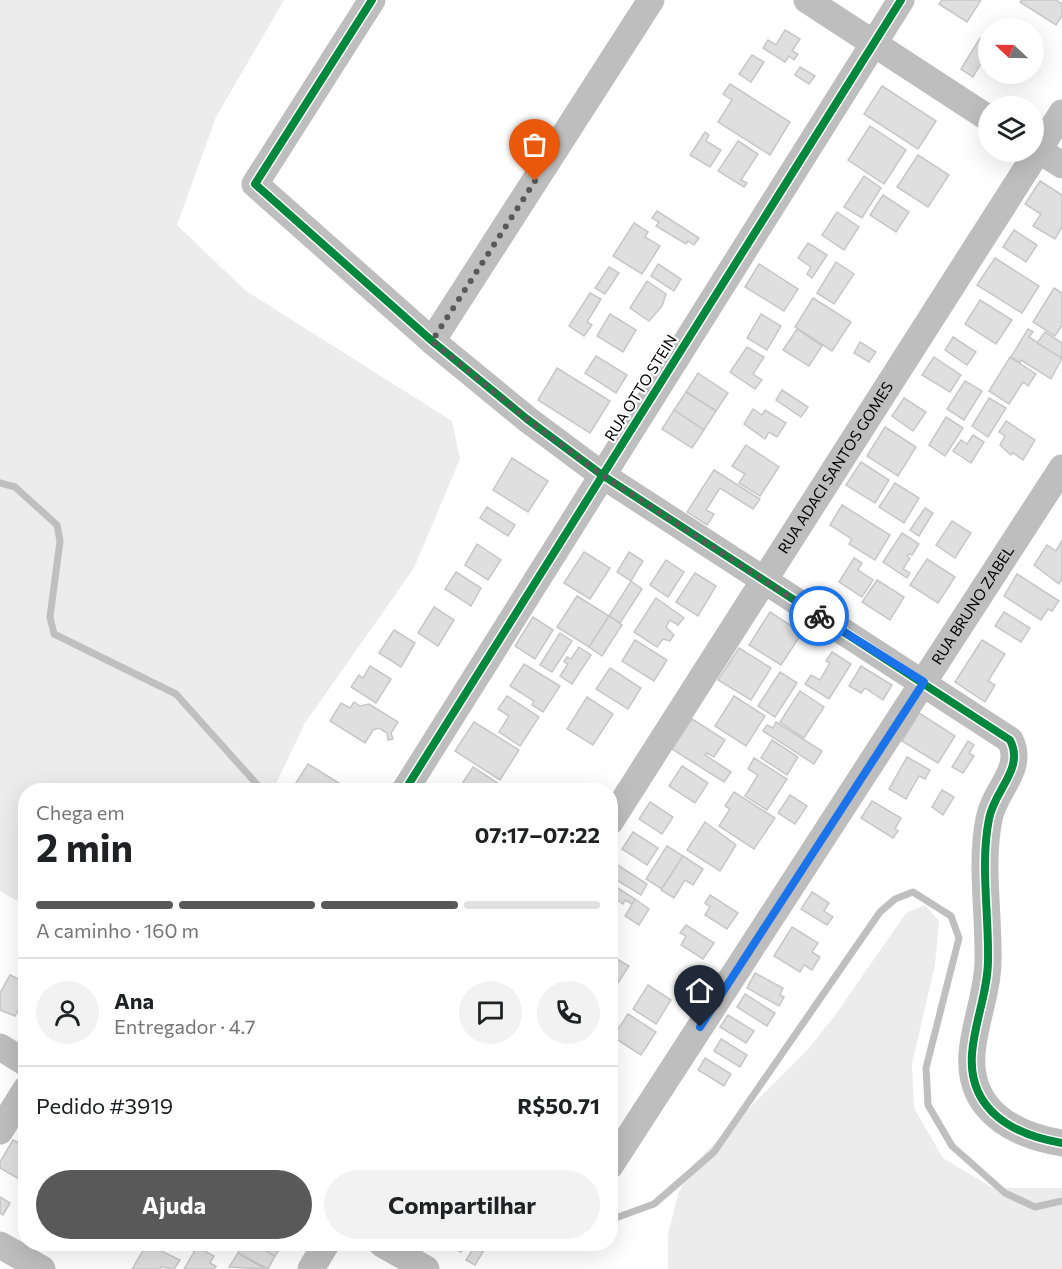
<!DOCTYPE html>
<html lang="pt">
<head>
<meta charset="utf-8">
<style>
  :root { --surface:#fff; --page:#f2f2f2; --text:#202124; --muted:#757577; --line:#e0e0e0; --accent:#595959 }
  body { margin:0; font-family:Commissioner,sans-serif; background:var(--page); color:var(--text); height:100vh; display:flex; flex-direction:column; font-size:22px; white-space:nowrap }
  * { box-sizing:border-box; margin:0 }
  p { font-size:20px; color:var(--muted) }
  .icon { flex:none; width:33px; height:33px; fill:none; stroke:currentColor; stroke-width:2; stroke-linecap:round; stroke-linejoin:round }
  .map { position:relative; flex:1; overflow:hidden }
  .sheet { position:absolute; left:18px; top:783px; width:600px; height:468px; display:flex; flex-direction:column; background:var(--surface); border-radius:24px; box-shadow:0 6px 24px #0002 }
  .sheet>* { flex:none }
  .needle { width:39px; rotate:292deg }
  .fabs { position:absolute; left:978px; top:18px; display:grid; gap:12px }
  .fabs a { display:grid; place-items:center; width:66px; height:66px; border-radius:50%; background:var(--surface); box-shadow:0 6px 24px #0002; font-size:30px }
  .pin { position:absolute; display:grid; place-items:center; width:51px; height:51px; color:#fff; margin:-62px -26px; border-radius:50% 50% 50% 0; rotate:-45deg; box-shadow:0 0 6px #0007 }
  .pin .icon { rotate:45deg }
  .courier { position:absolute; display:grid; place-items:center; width:60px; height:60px; margin:-30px; border:4px solid #1a73e8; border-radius:50%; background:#fff; color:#222; box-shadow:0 2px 8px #0007 }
  .head em { font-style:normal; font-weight:700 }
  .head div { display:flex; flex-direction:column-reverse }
  .head { display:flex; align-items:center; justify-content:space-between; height:102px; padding:0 18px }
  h1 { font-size:39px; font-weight:700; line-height:45px }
  .bar { display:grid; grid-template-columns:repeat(4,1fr); gap:9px 6px; align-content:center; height:72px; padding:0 18px }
  .bar i { height:8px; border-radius:4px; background:var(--line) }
  .bar .on { background:var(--accent) }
  .bar p { grid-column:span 4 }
  .line { display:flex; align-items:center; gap:15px; padding:0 18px; border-top:2px solid var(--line) }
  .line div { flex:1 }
  .round { display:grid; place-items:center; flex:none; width:63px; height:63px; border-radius:32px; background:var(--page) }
  .action { display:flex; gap:12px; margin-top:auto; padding:12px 18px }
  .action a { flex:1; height:69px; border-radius:36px; background:var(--accent); color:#fff; font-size:24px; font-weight:700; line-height:69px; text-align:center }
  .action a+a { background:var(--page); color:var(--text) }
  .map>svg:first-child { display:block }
  .green { fill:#ececec }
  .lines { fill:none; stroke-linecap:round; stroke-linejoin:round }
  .stream { stroke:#bfbfbf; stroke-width:7 }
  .building { fill:#dfdfdf; stroke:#c7c7c7; stroke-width:1.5 }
  .minor { stroke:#bebebe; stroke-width:27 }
  .cycleway-casing { stroke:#fff; stroke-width:11 }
  .cycleway { stroke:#00873e; stroke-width:8 }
  .done { stroke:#595959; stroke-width:6; stroke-dasharray:0 10.8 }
  .route { stroke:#1a73e8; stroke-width:8 }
  .labels { text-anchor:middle; stroke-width:4.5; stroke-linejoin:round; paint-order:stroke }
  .street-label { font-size:15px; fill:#000; stroke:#fff }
</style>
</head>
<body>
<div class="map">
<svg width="1062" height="1269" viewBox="0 0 1062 1269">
  <rect width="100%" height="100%" fill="#fff"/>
  <g class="green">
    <path d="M 0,0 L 284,0 L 216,117 L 177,225 L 246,291 L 452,421 L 460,459 L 414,568 L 305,723 L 273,790 L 26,790 L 25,905 L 0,891 Z"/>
    <path d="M 925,905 L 939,921 L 935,965 L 912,1064 L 914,1108 L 943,1158 L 993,1188 L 1062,1188 L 1062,1269 L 668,1269 L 668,1235 L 678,1194 L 692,1166 L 809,1048 L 836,1014 L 906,913 Z"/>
  </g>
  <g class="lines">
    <g class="stream">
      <path d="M 0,483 L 15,487 L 57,525 L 60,541 L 50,617 L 54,634 L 176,694 L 262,790"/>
      <path d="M 610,1220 L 654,1204 L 714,1152 L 880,912 L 895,899 L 913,892 L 951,916 L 959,938 L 926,1068 L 928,1105 L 952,1146 L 1005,1193 L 1035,1207 L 1062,1201"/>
    </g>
  </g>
  <g class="building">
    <path d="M 942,0 L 981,0 L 967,22 L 939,4 Z"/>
    <path d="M 1022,0 L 1056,0 L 1062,4 L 1062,16 L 1056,25 L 1020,2 Z"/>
    <path d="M 785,30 L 800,39 L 792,51 L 798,54 L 794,60 L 789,56 L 785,62 L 763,48 L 768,40 L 776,45 Z"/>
    <path d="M 980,38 L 988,44 L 988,51 L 973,77 L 961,69 Z"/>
    <path d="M 752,55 L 764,62 L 751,82 L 739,74 Z"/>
    <path d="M 800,67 L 815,76 L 809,84 L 795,75 Z"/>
    <path d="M 730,84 L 790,122 L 770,155 L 718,122 L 732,100 L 723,94 Z"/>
    <path d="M 882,86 L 936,121 L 918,149 L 864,114 Z"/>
    <path d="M 870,126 L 906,150 L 884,184 L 848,160 Z"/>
    <path d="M 705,132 L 709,135 L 706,141 L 721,150 L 710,167 L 690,155 Z"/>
    <path d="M 738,141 L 758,154 L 741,180 L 747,183 L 744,187 L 718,171 Z"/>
    <path d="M 918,155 L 949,175 L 928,207 L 897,187 Z"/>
    <path d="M 864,176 L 881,188 L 862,218 L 844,207 Z"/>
    <path d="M 1040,181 L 1062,195 L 1062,227 L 1055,239 L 1033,226 L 1041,214 L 1025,204 Z"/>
    <path d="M 883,195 L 909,212 L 896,232 L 870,215 Z"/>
    <path d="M 657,211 L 699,238 L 694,245 L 688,241 L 686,244 L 656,226 L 659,222 L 652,218 Z"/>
    <path d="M 837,212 L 859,227 L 844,250 L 822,235 Z"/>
    <path d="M 634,223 L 648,232 L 645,237 L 660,246 L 642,274 L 613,256 Z"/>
    <path d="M 1014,230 L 1037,245 L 1026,262 L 1003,247 Z"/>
    <path d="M 808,243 L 827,255 L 812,278 L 807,274 L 811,267 L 798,258 Z"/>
    <path d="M 995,258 L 1039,286 L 1022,313 L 977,285 Z"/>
    <path d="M 836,262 L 854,274 L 834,304 L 817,293 Z"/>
    <path d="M 658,264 L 681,279 L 674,291 L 651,276 Z"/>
    <path d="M 759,264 L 798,289 L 784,311 L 745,287 Z"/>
    <path d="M 609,267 L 619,273 L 605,294 L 595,288 Z"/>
    <path d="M 647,281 L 666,294 L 662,306 L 649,321 L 630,308 Z"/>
    <path d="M 1054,288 L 1062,293 L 1062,325 L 1055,336 L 1033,322 Z"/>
    <path d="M 590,293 L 601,299 L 587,322 L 592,325 L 584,336 L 569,326 Z"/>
    <path d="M 813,298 L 851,322 L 832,351 L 795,327 Z"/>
    <path d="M 980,300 L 1012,320 L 996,344 L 965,324 Z"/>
    <path d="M 610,314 L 636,330 L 623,352 L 597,336 Z"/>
    <path d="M 761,314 L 781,326 L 767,350 L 747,338 Z"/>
    <path d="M 797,329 L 822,346 L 809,366 L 783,350 Z"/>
    <path d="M 1028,329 L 1033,332 L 1029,337 L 1062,358 L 1051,379 L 1021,360 L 1020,363 L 1011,357 Z"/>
    <path d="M 1045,332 L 1062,343 L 1062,358 L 1037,343 Z"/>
    <path d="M 953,337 L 976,352 L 967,365 L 945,350 Z"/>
    <path d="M 860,342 L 876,352 L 869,362 L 854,353 Z"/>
    <path d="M 747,347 L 764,357 L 753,374 L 762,380 L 755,389 L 730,372 Z"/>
    <path d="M 596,356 L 627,375 L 616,393 L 585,373 Z"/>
    <path d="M 934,357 L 961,375 L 950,392 L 922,375 Z"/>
    <path d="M 1010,357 L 1036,374 L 1028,386 L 1023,382 L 1009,404 L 989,391 Z"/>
    <path d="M 557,368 L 610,401 L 590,433 L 538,400 Z"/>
    <path d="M 698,373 L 728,393 L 716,411 L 686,392 Z"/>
    <path d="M 965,381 L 982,391 L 964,420 L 947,409 Z"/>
    <path d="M 782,390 L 808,407 L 801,417 L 776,400 Z"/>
    <path d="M 686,392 L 716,411 L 704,430 L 674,410 Z"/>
    <path d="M 904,398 L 926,412 L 913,431 L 892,416 Z"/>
    <path d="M 989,398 L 1006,408 L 988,437 L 972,426 Z"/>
    <path d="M 753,409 L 762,415 L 765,410 L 786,423 L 777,437 L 769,432 L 765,439 L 744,424 Z"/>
    <path d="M 674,410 L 704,430 L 692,448 L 662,429 Z"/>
    <path d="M 946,417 L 963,428 L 945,456 L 929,445 Z"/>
    <path d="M 1006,421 L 1035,440 L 1023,460 L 1013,453 L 1011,455 L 1000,445 L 1005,436 L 999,432 Z"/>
    <path d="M 885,427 L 916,447 L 898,476 L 867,456 Z"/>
    <path d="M 973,435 L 984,442 L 971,463 L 953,451 L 961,440 L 967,444 Z"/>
    <path d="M 746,445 L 779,467 L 760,496 L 739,483 L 745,474 L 732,466 Z"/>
    <path d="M 512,458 L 548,481 L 528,512 L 493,490 Z"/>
    <path d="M 861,462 L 889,480 L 875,503 L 846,485 Z"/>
    <path d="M 714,470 L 760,499 L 753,509 L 720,488 L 706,510 L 714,514 L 707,525 L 687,512 Z"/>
    <path d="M 895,483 L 919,498 L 904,523 L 879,507 Z"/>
    <path d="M 842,505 L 890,535 L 875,560 L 849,544 L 852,539 L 830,525 Z"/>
    <path d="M 487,507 L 515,525 L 508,536 L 480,518 Z"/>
    <path d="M 925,508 L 933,513 L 919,536 L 910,530 Z"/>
    <path d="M 952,521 L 971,533 L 955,558 L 936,545 Z"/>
    <path d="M 902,533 L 919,544 L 912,555 L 909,554 L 907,556 L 910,558 L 903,569 L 910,573 L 907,578 L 883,562 Z"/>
    <path d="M 1062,540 L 1062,579 L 1059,584 L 1034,565 L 1047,545 L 1056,551 Z"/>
    <path d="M 477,544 L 501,560 L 488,580 L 465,565 Z"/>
    <path d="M 584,552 L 610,568 L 590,599 L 564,583 Z"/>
    <path d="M 629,552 L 643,561 L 631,581 L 617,572 Z"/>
    <path d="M 854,558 L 862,563 L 858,570 L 873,580 L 862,597 L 839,582 Z"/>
    <path d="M 927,559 L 955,577 L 938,603 L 910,585 Z"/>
    <path d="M 666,560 L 684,572 L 668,597 L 650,585 Z"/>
    <path d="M 456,572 L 481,588 L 471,606 L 445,589 Z"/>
    <path d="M 695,573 L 716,586 L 698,616 L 676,602 Z"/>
    <path d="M 1017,574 L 1059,601 L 1052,611 L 1048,609 L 1041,620 L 1004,596 Z"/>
    <path d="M 877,580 L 904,597 L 890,620 L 862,602 Z"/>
    <path d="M 631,581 L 642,589 L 620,623 L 609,616 Z"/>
    <path d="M 577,596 L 609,616 L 589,647 L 557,627 Z"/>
    <path d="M 656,598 L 684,618 L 678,625 L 670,620 L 666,627 L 674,635 L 670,641 L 663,639 L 657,647 L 634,632 Z"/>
    <path d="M 434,607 L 454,620 L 438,646 L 418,633 Z"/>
    <path d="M 770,612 L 802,633 L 781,665 L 749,645 Z"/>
    <path d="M 1004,612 L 1030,628 L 1021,642 L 995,626 Z"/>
    <path d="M 609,616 L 622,625 L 602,656 L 589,647 Z"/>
    <path d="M 533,617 L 553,630 L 535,659 L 515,646 Z"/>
    <path d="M 394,630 L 415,643 L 401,667 L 379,653 Z"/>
    <path d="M 560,633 L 572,641 L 552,672 L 540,665 Z"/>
    <path d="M 635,640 L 667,660 L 654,681 L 622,661 Z"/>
    <path d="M 982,640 L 1005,654 L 988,681 L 995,685 L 985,702 L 955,682 Z"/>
    <path d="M 579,647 L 591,655 L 572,684 L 560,676 L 568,664 L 564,662 L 567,657 L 571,659 Z"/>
    <path d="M 739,648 L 771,668 L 751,700 L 718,680 Z"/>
    <path d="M 832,652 L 851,664 L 829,699 L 805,684 L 811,675 L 820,680 L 830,663 L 826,661 Z"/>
    <path d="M 524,664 L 560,686 L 543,712 L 532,705 L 534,701 L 510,686 Z"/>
    <path d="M 370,666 L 391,679 L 376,703 L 351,687 L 359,675 L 363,678 Z"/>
    <path d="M 861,666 L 892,685 L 883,700 L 865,688 L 861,693 L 849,686 Z"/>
    <path d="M 610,668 L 641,688 L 628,709 L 596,689 Z"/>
    <path d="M 780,672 L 797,683 L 775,717 L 758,706 Z"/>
    <path d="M 800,691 L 824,707 L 804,738 L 780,722 Z"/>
    <path d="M 507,696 L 539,717 L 520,746 L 499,732 L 509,716 L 498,709 Z"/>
    <path d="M 734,696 L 765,716 L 746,746 L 715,726 Z"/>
    <path d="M 587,697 L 613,714 L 593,745 L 567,729 Z"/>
    <path d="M 354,702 L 360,706 L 369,704 L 398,722 L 391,733 L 393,739 L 388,740 L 387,733 L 379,728 L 373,730 L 365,743 L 330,721 L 341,703 L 350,708 Z"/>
    <path d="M 919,713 L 955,736 L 938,763 L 902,741 Z"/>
    <path d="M 692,719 L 725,740 L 714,757 L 707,753 L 705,755 L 731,772 L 724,782 L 672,749 Z"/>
    <path d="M 474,722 L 519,750 L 500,780 L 455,751 Z"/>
    <path d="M 776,722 L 822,751 L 814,764 L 763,731 L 767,725 L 773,728 Z"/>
    <path d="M 772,740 L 798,757 L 787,775 L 761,758 Z"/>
    <path d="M 968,741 L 974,745 L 969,753 L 974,756 L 963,773 L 952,767 Z"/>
    <path d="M 907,757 L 930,770 L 925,779 L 919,776 L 906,799 L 889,789 Z"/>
    <path d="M 754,758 L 787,779 L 767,810 L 745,796 L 758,775 L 748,769 Z"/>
    <path d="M 308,764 L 347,788 L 345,790 L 302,790 L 294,786 Z"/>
    <path d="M 682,766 L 708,783 L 695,803 L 669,786 Z"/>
    <path d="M 473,767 L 499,784 L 495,790 L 458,790 Z"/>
    <path d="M 942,790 L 954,797 L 943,815 L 932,807 Z"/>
    <path d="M 734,792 L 775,818 L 754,849 L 719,826 L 730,809 L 725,806 Z"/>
    <path d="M 790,795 L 807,806 L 795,824 L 778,813 Z"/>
    <path d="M 872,801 L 901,818 L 895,829 L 898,831 L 893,838 L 861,818 Z"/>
    <path d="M 650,802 L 673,817 L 662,834 L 639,819 Z"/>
    <path d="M 705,822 L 736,845 L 720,871 L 687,850 Z"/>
    <path d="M 633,832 L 658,848 L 647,865 L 622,849 Z"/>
    <path d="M 667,846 L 683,856 L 662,889 L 646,879 Z"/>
    <path d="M 683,856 L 703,869 L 693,885 L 685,880 L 674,898 L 661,890 Z"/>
    <path d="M 616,864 L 647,884 L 641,895 L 610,876 Z"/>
    <path d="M 610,883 L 635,899 L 632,904 L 625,900 L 623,904 L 614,898 L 610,903 Z"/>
    <path d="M 812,892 L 829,903 L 824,911 L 833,917 L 827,925 L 801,909 Z"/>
    <path d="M 710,895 L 738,913 L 727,929 L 705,915 L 710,907 L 705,903 Z"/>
    <path d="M 635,899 L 649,909 L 639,925 L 625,916 Z"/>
    <path d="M 686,925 L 714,943 L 703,959 L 681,945 L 686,936 L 680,933 Z"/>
    <path d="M 792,927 L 818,943 L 812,952 L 820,957 L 812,970 L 804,965 L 800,972 L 774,956 Z"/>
    <path d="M 617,959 L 629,966 L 610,995 L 610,970 Z"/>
    <path d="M 755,973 L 783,988 L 780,995 L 784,997 L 779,1006 L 747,988 Z"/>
    <path d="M 10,975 L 26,983 L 26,997 L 15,1016 L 0,1010 L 0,993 Z"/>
    <path d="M 648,985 L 671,1000 L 656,1024 L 633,1009 Z"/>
    <path d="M 745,994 L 775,1013 L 767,1026 L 737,1007 Z"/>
    <path d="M 628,1014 L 656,1032 L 641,1055 L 613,1037 Z"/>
    <path d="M 728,1015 L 754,1031 L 746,1043 L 720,1027 Z"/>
    <path d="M 721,1039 L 747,1055 L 740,1067 L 714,1051 Z"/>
    <path d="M 705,1058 L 731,1074 L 724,1086 L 698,1070 Z"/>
    <path d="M 13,1140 L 26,1147 L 26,1183 L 0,1168 L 0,1162 Z"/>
    <path d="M 0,1197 L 10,1203 L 3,1215 L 0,1213 Z"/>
    <path d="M 147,1244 L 180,1260 L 174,1269 L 161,1267 L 160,1269 L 132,1269 Z"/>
    <path d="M 243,1244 L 254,1244 L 275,1256 L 268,1269 L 238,1253 Z"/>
    <path d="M 254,1244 L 283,1244 L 275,1256 Z"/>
    <path d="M 448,1244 L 467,1244 L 461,1252 Z"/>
    <path d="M 476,1244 L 487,1245 L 475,1265 L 466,1260 Z"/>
    <path d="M 197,1247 L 214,1256 L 210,1263 L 216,1266 L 214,1269 L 184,1269 Z"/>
    <path d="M 238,1253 L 265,1269 L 229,1267 Z"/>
  </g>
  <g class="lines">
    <g class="minor">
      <path d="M 372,0 L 255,184 L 432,341 L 527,419 L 602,475 L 1010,740 C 1025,769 994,790 989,819 C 980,864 989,914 988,960 C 988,992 974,1023 972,1054 C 968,1110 1013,1135 1062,1143"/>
      <path d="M 807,0 L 988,118"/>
      <path d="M 1034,147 L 1062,165"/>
      <path d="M 432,341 L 651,0"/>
      <path d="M 405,790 L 901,0"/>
      <path id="s1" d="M 610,822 L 1062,113"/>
      <path d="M 0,1047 L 26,1063"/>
      <path d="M 0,1131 L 26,1089"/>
      <path id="s2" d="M 610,1166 L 1062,468"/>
      <path d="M 382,1244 L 426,1269"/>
      <path d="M 0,1245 L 42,1269"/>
      <path d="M 311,1269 L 326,1244"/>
    </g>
    <g class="cycleway-casing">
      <g id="cycleway">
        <path d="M 372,0 L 255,184 L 432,341 L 527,419 L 602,475 L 1010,740 C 1025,769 994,790 989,819 C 980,864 989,914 988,960 C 988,992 974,1023 972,1054 C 968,1110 1013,1135 1062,1143"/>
        <path d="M 405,790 L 901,0"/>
      </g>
    </g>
    <use href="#cycleway" class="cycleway"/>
  </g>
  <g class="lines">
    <path class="done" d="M 535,181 L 432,341 L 527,419 L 602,475 L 819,616"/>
    <path class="route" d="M 700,1027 L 924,682 L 819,616"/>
  </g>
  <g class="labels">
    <g class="street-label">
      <text transform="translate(641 388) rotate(-58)" y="5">RUA OTTO STEIN</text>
      <text dy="5" stroke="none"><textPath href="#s1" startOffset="420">RUA ADACI SANTOS GOMES</textPath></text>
      <text dy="5" stroke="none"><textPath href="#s2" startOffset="668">RUA BRUNO ZABEL</textPath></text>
    </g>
  </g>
</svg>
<div class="fabs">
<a><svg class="needle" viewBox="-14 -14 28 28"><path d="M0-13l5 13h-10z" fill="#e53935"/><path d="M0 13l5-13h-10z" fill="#757577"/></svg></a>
<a><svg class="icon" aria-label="layers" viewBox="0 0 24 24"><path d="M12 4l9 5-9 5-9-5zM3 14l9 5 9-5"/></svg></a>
</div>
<div class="pin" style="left:535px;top:181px;background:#ea580c"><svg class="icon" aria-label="bag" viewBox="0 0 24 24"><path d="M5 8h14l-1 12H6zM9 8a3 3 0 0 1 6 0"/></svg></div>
<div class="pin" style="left:700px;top:1027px;background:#1f2937"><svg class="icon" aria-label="home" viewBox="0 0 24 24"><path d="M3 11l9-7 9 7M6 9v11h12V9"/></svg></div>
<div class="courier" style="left:819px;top:616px"><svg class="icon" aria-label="bike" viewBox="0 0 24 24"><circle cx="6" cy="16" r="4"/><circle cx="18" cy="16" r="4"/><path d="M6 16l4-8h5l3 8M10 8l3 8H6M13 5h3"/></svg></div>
<section class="sheet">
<div class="head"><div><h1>2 min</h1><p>Chega em</p></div><em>07:17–07:22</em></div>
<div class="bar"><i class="on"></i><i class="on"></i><i class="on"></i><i></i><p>A caminho · 160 m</p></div>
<div class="line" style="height:108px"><a class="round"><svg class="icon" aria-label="person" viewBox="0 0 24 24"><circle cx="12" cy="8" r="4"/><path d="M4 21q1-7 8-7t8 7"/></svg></a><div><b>Ana</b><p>Entregador · 4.7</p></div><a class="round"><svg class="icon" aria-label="chat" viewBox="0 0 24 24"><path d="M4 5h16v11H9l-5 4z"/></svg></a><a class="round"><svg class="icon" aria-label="phone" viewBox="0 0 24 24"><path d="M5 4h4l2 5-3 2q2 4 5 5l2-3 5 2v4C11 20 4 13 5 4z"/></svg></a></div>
<div class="line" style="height:78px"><div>Pedido #3919</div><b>R$50.71</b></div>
<div class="action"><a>Ajuda</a><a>Compartilhar</a></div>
</section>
</div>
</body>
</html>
